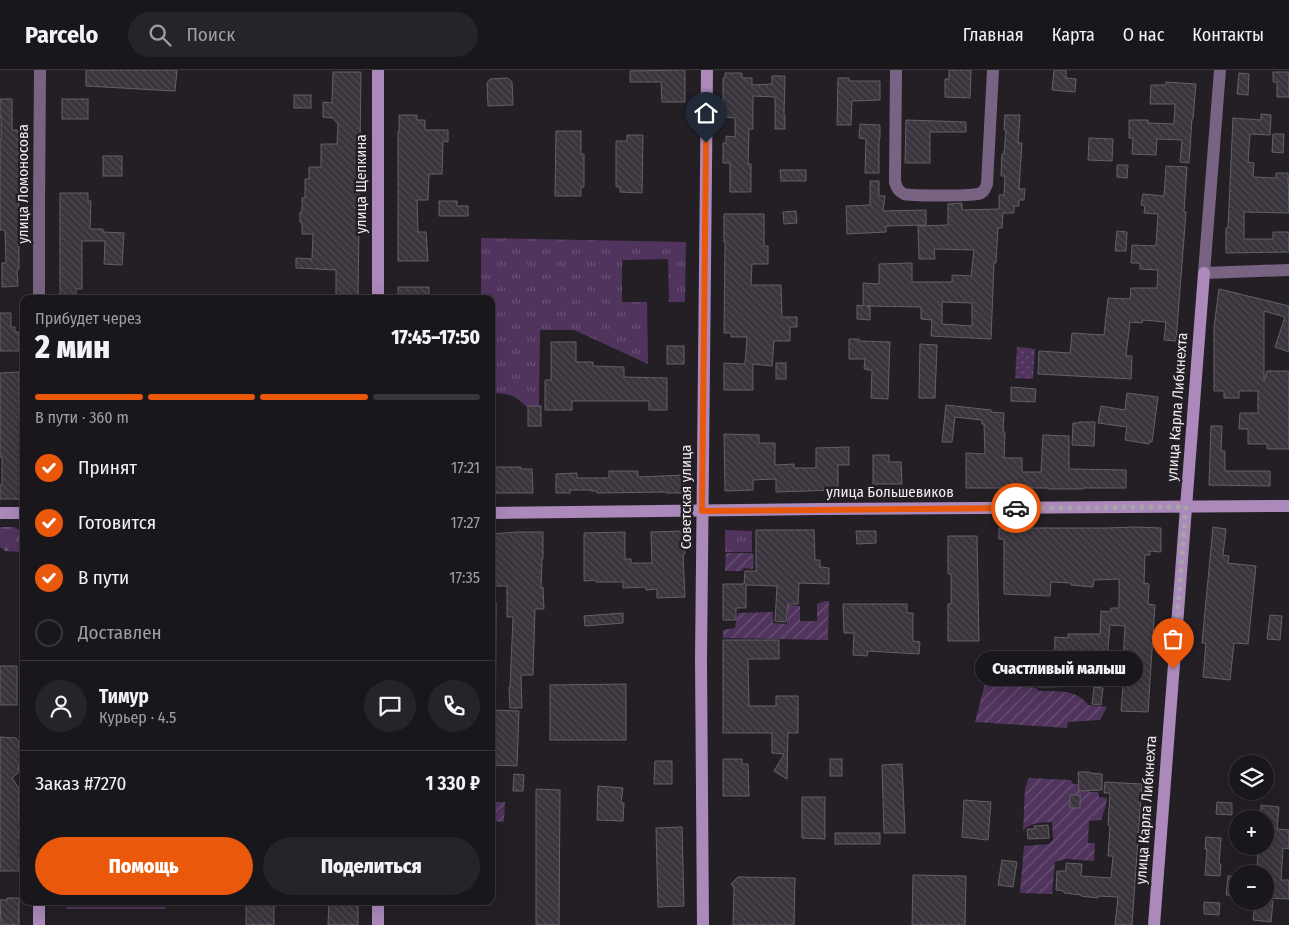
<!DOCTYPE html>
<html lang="ru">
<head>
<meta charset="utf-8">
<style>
  :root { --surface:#1a171c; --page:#272429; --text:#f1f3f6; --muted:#9f9fa3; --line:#38363b; --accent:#ea580c }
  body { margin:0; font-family:"Fira Sans Condensed",sans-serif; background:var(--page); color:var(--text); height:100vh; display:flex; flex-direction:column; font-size:19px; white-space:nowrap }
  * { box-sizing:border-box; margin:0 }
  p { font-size:16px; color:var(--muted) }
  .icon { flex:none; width:28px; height:28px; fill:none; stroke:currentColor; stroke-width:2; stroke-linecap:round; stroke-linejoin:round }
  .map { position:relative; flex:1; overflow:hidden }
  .details { position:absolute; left:20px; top:225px; width:475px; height:610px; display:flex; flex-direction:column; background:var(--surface); border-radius:10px; box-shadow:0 5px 20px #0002,0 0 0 1px var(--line) }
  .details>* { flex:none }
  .tools { position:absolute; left:1229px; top:685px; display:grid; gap:10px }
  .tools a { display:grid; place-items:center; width:45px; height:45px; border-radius:50%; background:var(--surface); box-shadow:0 5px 20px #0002,0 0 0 1px var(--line); font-size:25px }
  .pin { position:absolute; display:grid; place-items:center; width:42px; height:42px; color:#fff; margin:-51px -21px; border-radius:50% 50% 50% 0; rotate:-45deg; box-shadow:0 0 5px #0007 }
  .pin .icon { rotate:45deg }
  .courier { position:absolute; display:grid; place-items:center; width:50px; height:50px; margin:-25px; border:4px solid #ea580c; border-radius:50%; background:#fff; color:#222; box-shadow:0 1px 6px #0007 }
  .bubble { position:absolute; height:35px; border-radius:18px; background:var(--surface); box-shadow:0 5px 20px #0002,0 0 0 1px var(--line); font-size:16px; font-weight:800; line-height:35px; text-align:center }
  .head em { font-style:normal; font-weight:800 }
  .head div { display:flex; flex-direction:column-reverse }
  .head { display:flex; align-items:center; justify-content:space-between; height:85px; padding:0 15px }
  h1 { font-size:32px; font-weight:800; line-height:38px }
  .bar { display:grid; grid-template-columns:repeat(4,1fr); gap:8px 5px; align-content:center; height:60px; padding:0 15px }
  .bar i { height:6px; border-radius:4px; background:var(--line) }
  .bar .current { background:var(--accent) }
  .bar p { grid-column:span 4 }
  .line { display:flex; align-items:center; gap:12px; padding:0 15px; border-top:1px solid var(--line) }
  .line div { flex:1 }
  .round { display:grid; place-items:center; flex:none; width:52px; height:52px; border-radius:26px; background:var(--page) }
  ol { padding:0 15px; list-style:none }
  li { display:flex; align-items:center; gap:15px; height:55px }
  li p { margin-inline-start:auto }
  li .icon { padding:5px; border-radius:50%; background:var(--accent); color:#fff; stroke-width:4 }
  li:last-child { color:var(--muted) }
  li i { width:28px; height:28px; border:2px solid var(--line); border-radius:50% }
  .button { display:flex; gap:10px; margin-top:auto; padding:10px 15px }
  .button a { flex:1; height:58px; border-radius:30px; background:var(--accent); color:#fff; font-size:20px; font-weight:800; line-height:58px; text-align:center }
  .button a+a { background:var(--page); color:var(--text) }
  header { display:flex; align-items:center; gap:30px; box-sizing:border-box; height:70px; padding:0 25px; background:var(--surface); border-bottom:1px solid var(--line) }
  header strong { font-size:24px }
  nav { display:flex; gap:28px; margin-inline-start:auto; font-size:18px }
  .search { width:350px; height:45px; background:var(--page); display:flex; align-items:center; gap:12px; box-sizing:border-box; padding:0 18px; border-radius:28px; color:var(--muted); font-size:19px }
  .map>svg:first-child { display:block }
  .grass { fill:url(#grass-tufts) }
  .forest { fill:url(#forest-firs) }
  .park { fill:url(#park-dots) }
  .garden { fill:url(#garden-furrows) }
  .building { fill:url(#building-back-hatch); stroke:#656067; fill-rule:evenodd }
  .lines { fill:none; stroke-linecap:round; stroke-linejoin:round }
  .street { stroke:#796382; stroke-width:12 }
  .secondary { stroke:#ab89bb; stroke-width:12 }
  .done { stroke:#a8a5aa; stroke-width:5; stroke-dasharray:0 9 }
  .route { stroke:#ea580c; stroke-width:6 }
  .labels { text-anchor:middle; stroke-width:5; stroke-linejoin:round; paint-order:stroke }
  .street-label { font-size:15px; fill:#f0edf2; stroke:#231f25 }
</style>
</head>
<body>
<header>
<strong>Parcelo</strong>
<div class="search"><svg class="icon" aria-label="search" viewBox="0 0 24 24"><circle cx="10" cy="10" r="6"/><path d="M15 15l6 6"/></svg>Поиск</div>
<nav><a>Главная</a><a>Карта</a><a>О нас</a><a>Контакты</a></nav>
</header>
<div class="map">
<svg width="1289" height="855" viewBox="0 0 1289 855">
  <defs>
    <pattern id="grass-tufts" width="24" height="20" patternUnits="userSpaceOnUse" patternTransform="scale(1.25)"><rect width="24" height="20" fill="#51345d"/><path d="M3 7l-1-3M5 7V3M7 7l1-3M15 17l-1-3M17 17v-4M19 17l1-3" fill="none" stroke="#6a5275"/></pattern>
    <pattern id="forest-firs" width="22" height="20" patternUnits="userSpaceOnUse" patternTransform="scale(1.25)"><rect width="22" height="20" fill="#51345d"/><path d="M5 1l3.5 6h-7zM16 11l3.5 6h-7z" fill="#6a5275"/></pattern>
    <pattern id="park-dots" width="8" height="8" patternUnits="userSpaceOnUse" patternTransform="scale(1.25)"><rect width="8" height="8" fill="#51345d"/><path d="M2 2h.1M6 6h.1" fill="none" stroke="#6a5275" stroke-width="1.8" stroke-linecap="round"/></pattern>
    <pattern id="garden-furrows" width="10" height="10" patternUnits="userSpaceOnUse" patternTransform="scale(1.25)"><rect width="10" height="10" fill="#51345d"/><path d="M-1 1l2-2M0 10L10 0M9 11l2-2" fill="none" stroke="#6a5275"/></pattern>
    <pattern id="building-back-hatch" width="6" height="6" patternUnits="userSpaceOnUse" patternTransform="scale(1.25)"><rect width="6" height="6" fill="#3a353c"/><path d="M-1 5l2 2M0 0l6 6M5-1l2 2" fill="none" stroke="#4d494f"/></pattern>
  </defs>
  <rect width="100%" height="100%" fill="#231f25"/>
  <g class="grass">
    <path d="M 481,168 L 686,172 L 685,232 L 669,232 L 668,189 L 622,190 L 622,232 L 647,232 L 648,294 L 574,260 L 540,260 L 539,336 L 528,336 L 528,338 C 514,324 510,324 491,323 L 491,229 L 481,229 Z"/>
    <path d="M 725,460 L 752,461 L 752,482 L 725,482 Z"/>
    <rect x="66" y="837" width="100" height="2"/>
  </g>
  <path class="forest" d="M 0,457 L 14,457 L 24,463 L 24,479 L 21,482 L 5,481 L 0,477 Z"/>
  <path class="park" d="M 1017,277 L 1035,279 L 1033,309 L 1015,308 Z"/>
  <g class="garden">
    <path d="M 726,483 L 752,483 L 754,487 L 753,499 L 744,498 L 742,501 L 725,501 Z"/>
    <path d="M 825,531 L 829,531 L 828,570 L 723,568 L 723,560 L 735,558 L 738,543 L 773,542 L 773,553 L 787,554 L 788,535 L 800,536 L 800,551 L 817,551 L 817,534 Z"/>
    <path d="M 491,532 L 497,532 L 496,626 L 491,626 Z"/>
    <path d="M 985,613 L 1036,618 L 1039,621 C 1056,621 1078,619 1088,635 L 1107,637 L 1100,650 L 1068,652 L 1067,658 L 975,652 Z"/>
    <path d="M 1029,708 L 1071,710 L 1073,714 L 1088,714 L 1089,722 L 1098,722 L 1099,727 L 1107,728 L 1106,735 L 1101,750 L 1089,751 L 1088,773 L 1095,773 L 1094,791 L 1066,789 L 1055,792 L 1052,824 L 1020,823 L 1024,776 L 1049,774 L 1053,770 L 1052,752 C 1040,753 1030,752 1023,761 L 1025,718 Z"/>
    <path d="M 491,732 L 505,732 L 504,752 L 491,751 Z"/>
  </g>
  <g class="building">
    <path d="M 86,0 L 177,0 L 175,21 L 86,16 Z"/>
    <path d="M 685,0 L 685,32 L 662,32 L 661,12 L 630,12 L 630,1 Z"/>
    <path d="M 949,0 L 971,0 L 970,28 L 945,27 L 945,9 L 949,9 Z"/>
    <path d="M 1054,0 L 1066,0 L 1066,8 L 1076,9 L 1075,22 L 1052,20 Z"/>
    <path d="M 333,2 L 361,2 L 358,229 L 336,229 L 336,200 L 296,198 L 296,188 L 312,189 L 313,164 L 302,164 L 302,153 L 300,152 L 300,142 L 302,142 L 302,128 L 305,128 L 305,109 L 309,109 L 309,97 L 321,97 L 321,74 L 337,74 L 338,54 L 333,48 L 323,47 L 323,32 L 332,33 Z"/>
    <path d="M 1273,2 L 1289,2 L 1289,27 L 1277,27 L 1277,12 L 1273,12 Z"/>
    <path d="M 725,3 L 742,3 L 742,8 L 752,8 L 752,15 L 772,14 L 772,6 L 785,6 L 784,45 L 785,45 L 785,59 L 775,59 L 775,27 L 753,26 L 753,59 L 749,59 L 748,94 L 751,94 L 751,122 L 730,122 L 730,93 L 723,93 L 723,73 L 726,73 L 726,66 L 735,67 L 735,48 L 723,47 L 723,8 L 725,8 Z"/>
    <path d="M 1239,3 L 1249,4 L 1248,25 L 1237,24 Z"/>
    <path d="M 508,8 L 512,12 L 513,35 L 488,36 L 487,13 L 490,9 Z"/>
    <path d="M 838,8 L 849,8 L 849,11 L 880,11 L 880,30 L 852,31 L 851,55 L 837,55 Z"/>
    <path d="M 1166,12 L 1196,14 L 1193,49 L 1192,49 L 1189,93 L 1180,92 L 1182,70 L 1157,69 L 1156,85 L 1132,84 L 1133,68 L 1129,68 L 1129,50 L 1148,50 L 1148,53 L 1174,54 L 1175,34 L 1150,34 L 1151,15 L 1166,15 Z"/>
    <rect x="294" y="25" width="17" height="13"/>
    <path d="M 0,29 L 12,29 L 12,60 L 18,60 L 19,199 L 17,200 L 18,216 L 2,217 L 2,193 L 6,193 L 5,160 L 0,160 L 0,69 L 1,70 L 1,47 L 0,47 Z"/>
    <rect x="62" y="29" width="26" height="20"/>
    <path d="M 1261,44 L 1271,45 L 1270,65 L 1250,64 L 1248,92 L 1254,93 L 1253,107 L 1276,108 L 1276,103 L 1288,103 L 1289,143 L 1244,142 L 1244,169 L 1273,169 L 1273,162 L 1289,162 L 1289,182 L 1226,183 L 1226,158 L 1228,158 L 1233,48 L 1261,50 Z"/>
    <path d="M 399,45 L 417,45 L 417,50 L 425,50 L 425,60 L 448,60 L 448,72 L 443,71 L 442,104 L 429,104 L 428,130 L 417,130 L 418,162 L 426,162 L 428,191 L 398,191 L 398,62 L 399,62 Z"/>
    <path d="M 1005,45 L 1020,45 L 1018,73 L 1022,73 L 1019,119 L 1025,119 L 1024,130 L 1019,130 L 1019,136 L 1014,136 L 1014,143 L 1003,143 L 1002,158 L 998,158 L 996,193 L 994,193 L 991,269 L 931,266 L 932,250 L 921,249 L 921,237 L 867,236 L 870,236 L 870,250 L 857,249 L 857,235 L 863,236 L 863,213 L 879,214 L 879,194 L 912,193 L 912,212 L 952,212 L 952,205 L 971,206 L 974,180 L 934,179 L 935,189 L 919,189 L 918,156 L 948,155 L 948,134 L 962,133 L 962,140 L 999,139 L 999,125 L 1004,125 L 1005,106 L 1001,106 L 1002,84 L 1004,84 L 1006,60 L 1004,60 ZM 942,232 L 972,233 L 972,256 L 942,254 Z"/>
    <path d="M 906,50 L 966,52 L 966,62 L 930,62 L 930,93 L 905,93 Z"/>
    <path d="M 860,54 L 880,55 L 880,69 L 879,69 L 879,103 L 865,103 L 866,69 L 859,68 Z"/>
    <path d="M 556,61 L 581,61 L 581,84 L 584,84 L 584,117 L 581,117 L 581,126 L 555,126 Z"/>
    <path d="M 1273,64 L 1284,64 L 1283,83 L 1272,82 Z"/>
    <path d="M 627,65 L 643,65 L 642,123 L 620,122 L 620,117 L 616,117 L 616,71 L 627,71 Z"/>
    <path d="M 1089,68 L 1113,69 L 1112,91 L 1088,90 Z"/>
    <rect x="103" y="86" width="19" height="20"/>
    <path d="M 1117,95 L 1128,95 L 1127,108 L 1117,107 Z"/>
    <path d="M 1166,96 L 1187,97 L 1184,142 L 1186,142 L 1176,271 L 1164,270 L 1166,252 L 1143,250 L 1142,253 L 1130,252 L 1126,286 L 1132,286 L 1131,309 L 1038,304 L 1039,281 L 1070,283 L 1072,263 L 1104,265 L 1108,228 L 1130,229 L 1131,218 L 1157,218 L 1158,200 L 1140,199 L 1140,193 L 1131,193 L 1132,175 L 1156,176 L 1158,144 L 1144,143 L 1145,136 L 1141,135 L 1143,124 L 1164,126 Z"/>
    <path d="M 780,100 L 806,100 L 806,111 L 781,111 Z"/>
    <path d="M 870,111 L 879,111 L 879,126 L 885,126 L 883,141 L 926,140 L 926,155 L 886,156 L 886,162 L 847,164 L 846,136 L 870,135 Z"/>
    <path d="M 60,123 L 88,123 L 88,131 L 91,131 L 90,159 L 103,159 L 103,162 L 124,163 L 122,195 L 104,194 L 105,171 L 82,171 L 82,219 L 76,219 L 76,226 L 60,226 Z"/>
    <path d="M 439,131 L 457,131 L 457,136 L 468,136 L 468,146 L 439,146 Z"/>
    <path d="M 796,141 L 797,153 L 784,154 L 783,142 Z"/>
    <path d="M 724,144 L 764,144 L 764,176 L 768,176 L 768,194 L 752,194 L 751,215 L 781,215 L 782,247 L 797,247 L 797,257 L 790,257 L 790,271 L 774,271 L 772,296 L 753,294 L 753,320 L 724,320 L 724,293 L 745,294 L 747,267 L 731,267 L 731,263 L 724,263 L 725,172 L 724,172 Z"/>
    <path d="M 1117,161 L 1127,162 L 1126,181 L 1115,181 Z"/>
    <rect x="398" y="217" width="31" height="12"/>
    <path d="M 1219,219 L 1289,236 L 1289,282 L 1275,277 L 1285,247 L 1264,241 L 1264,311 L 1267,301 L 1289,301 L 1289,379 L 1267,379 L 1267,374 L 1248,374 L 1248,359 L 1239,359 L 1240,343 L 1258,343 L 1258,321 L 1239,321 L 1239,328 L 1224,328 L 1224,321 L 1214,321 L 1214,257 Z"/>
    <path d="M 0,243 L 11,243 L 11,257 L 15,257 L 15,262 L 19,262 L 19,281 L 0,281 Z"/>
    <path d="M 849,269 L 859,269 L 859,271 L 890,272 L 888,329 L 871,328 L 872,300 L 867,300 L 867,299 L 864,299 L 865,289 L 849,289 Z"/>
    <path d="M 551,272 L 576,272 L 576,292 L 593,292 L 593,296 L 624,297 L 624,307 L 667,308 L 667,340 L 649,340 L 649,331 L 572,331 L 572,340 L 545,340 L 545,310 L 551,310 Z"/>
    <path d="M 920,274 L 937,275 L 935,328 L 919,328 Z"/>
    <rect x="667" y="276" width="17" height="18"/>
    <rect x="776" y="293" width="10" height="16"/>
    <path d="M 19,302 L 20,429 L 0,429 L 0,415 L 2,415 L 2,387 L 0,387 L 0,303 Z"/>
    <path d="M 1011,317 L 1036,319 L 1035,332 L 1011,331 Z"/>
    <path d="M 1127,323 L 1158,327 L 1152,372 L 1149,371 L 1149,374 L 1125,370 L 1127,357 L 1098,353 L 1101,336 L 1125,340 Z"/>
    <path d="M 946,335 L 991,340 L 991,342 L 1004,343 L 1003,362 L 1005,362 L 1004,388 L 1022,388 L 1022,402 L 1041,402 L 1043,365 L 1069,366 L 1069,399 L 1126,400 L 1126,418 L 1083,418 L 1083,419 L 1048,419 L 1048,418 L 966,418 L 966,383 L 985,384 L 984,354 L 982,354 L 982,350 L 955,347 L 952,372 L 942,372 Z"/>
    <rect x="528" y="336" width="13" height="20"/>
    <path d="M 1079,352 L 1095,352 L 1094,376 L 1072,375 L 1073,353 L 1079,353 Z"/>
    <path d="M 1211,356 L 1222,356 L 1221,381 L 1225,381 L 1225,401 L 1270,401 L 1270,416 L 1209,415 Z"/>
    <path d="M 724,364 L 759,365 L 759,373 L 775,373 L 775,395 L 794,394 L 794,398 L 816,398 L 816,378 L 849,377 L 849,395 L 838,395 L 838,420 L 776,422 L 776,409 L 753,410 L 753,420 L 725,421 Z"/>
    <path d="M 873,385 L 889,385 L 889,392 L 901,392 L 902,414 L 873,414 Z"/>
    <path d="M 491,397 L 521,397 L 521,399 L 532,399 L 533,423 L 491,423 Z"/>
    <path d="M 609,401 L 638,401 L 638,407 L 685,405 L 685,423 L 666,423 L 666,422 L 597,423 L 597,421 L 591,421 L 591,420 L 570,420 L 570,423 L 556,423 L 556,404 L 577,403 L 577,408 L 609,408 Z"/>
    <path d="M 1136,457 L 1161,458 L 1161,482 L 1150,481 L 1150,485 L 1145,485 L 1144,513 L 1149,514 L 1148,534 L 1155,535 L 1148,642 L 1121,641 L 1125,591 L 1123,591 L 1125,556 L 1110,555 L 1107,589 L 1103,589 L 1103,591 L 1094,591 L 1095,616 L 1038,617 L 1038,614 L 1034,614 L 1034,604 L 1054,603 L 1055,567 L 1068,568 L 1068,564 L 1100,564 L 1101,541 L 1110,542 L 1111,538 L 1119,538 L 1119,509 L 1094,510 L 1093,517 L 1071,515 L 1071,513 L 1051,512 L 1050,526 L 1004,524 L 1004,469 L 999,469 L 999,458 L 1106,458 Z"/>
    <path d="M 1213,457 L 1226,459 L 1223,485 L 1229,486 L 1228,493 L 1256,496 L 1248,574 L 1234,573 L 1230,610 L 1203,607 L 1206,573 L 1202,573 Z"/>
    <path d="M 756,460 L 814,460 L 815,490 L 820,490 L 820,497 L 829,498 L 829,514 L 799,513 L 798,534 L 788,534 L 786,552 L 775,551 L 777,516 L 746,515 L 746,538 L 736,538 L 736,550 L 723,550 L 723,514 L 744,514 L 745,501 L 756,501 Z"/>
    <path d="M 684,461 L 685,484 L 683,484 L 685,527 L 657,528 L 657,519 L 646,520 L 646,517 L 623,518 L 623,512 L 596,512 L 596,510 L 584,511 L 584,463 L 625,462 L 625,489 L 631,489 L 631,493 L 652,493 L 651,462 Z"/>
    <path d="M 856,461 L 876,461 L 876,473 L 857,474 Z"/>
    <path d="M 518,462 L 543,462 L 543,489 L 542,489 L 541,518 L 543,517 L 544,539 L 535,539 L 533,605 L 521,605 L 522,638 L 510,638 L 509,617 L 510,617 L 513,547 L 507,547 L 507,516 L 491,516 L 491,464 Z"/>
    <path d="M 948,466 L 977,466 L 979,571 L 948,571 L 948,534 L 951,534 L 951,504 L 948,504 Z"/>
    <path d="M 843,534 L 907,534 L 907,543 L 913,543 L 913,571 L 920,572 L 919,584 L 868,581 L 867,586 L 853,585 L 854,563 L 844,563 Z"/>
    <path d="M 623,543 L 623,553 L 585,556 L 584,546 Z"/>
    <path d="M 1270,545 L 1282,546 L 1280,570 L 1267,569 Z"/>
    <path d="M 723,570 L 779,570 L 779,589 L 748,589 L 749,636 L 776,636 L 776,626 L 798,626 L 798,663 L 788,663 L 787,709 L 774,701 L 784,684 L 772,683 L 772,663 L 723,663 Z"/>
    <rect x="0" y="596" width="17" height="39"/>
    <path d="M 626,614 L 626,670 L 550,670 L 550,615 Z"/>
    <path d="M 1094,617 L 1103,618 L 1101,635 L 1092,634 Z"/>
    <path d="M 491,640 L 519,641 L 517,696 L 491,695 Z"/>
    <path d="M 0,667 L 16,668 L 19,672 L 19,679 L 23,679 L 23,693 L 19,693 L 18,703 L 12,708 L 19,718 L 19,751 L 21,756 L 19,761 L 19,768 L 21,777 L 19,789 L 19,801 L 0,801 Z"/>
    <path d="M 723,689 L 742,689 L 742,694 L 748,694 L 749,726 L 723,726 Z"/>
    <rect x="830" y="689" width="12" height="17"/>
    <path d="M 655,691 L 672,691 L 672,714 L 654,714 Z"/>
    <path d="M 902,694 L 905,763 L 884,763 L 882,695 Z"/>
    <path d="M 1078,702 L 1090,702 L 1090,703 L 1102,704 L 1102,720 L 1079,721 Z"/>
    <path d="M 514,704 L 524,705 L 523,721 L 513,721 Z"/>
    <path d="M 1105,712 L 1142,714 L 1132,855 L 1115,855 L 1118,827 L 1098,826 L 1098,828 L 1081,826 L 1081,825 L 1064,823 L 1064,821 L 1056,820 L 1057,801 L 1066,801 L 1066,793 L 1082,794 L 1081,806 L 1111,808 L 1113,786 L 1108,786 L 1110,756 L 1108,755 L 1110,723 L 1104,723 Z"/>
    <path d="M 598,716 L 623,718 L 621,733 L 624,733 L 623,751 L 597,750 Z"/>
    <path d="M 536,719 L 560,720 L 559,855 L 536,855 Z"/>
    <rect x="1070" y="725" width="10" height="13"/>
    <path d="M 802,727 L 825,727 L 825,769 L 802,768 Z"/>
    <path d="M 964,730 L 991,732 L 988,770 L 962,767 Z"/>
    <path d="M 1217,732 L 1232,733 L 1232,745 L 1216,744 Z"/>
    <path d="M 1261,735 L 1279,737 L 1277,759 L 1289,760 L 1289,779 L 1283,778 L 1281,810 L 1289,810 L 1289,829 L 1265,828 L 1265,804 L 1257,804 L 1258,776 L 1265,776 L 1265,749 L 1260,749 Z"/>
    <path d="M 1048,755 L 1049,768 L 1028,769 L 1027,759 L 1035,759 L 1034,756 Z"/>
    <path d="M 682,757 L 684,836 L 658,837 L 656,758 Z"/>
    <rect x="835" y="763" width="45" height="11"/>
    <path d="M 1206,767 L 1221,768 L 1219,794 L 1221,794 L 1220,806 L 1205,805 L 1207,779 L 1205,779 Z"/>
    <path d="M 1002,790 L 1017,792 L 1013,817 L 998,815 Z"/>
    <path d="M 913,805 L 966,806 L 965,855 L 912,855 Z"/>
    <path d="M 1228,806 L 1238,807 L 1238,826 L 1226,825 Z"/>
    <path d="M 738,807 L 795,808 L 794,855 L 733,855 L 734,818 L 731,814 Z"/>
    <path d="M 7,828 L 19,828 L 19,855 L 3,855 L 3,854 L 1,854 L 0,830 L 7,830 Z"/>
    <rect x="246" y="831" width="28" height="24"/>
    <path d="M 329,831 L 358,831 L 358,855 L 328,855 Z"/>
    <path d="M 1255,831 L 1273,831 L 1271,852 L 1253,850 Z"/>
    <path d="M 1204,832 L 1220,833 L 1219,845 L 1204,844 Z"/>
  </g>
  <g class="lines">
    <g class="street">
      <path d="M 896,0 L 895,112 C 897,118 898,121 904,124 C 910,126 969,126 977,124 C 984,123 985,119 987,114 L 993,0"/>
      <path d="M 1220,0 L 1204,203 L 1289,200"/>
      <path d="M 39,229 L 39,140 L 40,0"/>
    </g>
    <g class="secondary">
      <path d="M 378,229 L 378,0"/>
      <path d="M 0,443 L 24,443"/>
      <path d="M 491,443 L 820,439 L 1289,436"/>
      <path d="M 378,831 L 378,855"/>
      <path d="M 39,855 L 39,831"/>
      <path d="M 703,855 L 701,590 L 707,0"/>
      <path d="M 1154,855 L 1204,203"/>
    </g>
  </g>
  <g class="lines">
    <path class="done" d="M 1016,438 L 1186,437 L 1173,599"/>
    <path class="route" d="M 706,73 L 702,441 L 1016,438"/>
  </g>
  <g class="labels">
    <g class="street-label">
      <text transform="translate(23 114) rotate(-90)" y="5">улица Ломоносова</text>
      <text transform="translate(361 114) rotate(-90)" y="5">улица Щепкина</text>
      <text transform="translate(1177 337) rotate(-86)" y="5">улица Карла Либкнехта</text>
      <text x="890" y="427">улица Большевиков</text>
      <text transform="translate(686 427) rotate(-90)" y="5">Советская улица</text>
      <text transform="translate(1146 740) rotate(-86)" y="5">улица Карла Либкнехта</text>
    </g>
  </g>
</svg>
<div class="tools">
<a><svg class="icon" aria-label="layers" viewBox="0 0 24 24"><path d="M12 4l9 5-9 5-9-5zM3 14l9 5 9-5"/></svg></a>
<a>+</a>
<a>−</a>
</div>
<div class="pin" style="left:1173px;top:599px;background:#ea580c"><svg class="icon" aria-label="bag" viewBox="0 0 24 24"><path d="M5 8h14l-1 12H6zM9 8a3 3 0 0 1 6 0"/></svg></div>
<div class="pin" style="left:706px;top:73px;background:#1f2937"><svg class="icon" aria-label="home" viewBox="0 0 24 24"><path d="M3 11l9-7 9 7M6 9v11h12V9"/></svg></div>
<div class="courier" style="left:1016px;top:438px"><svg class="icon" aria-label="car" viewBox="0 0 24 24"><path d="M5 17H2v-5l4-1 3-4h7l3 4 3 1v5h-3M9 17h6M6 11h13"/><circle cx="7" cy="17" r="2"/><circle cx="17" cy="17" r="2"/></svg></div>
<div class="bubble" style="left:975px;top:581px;width:168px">Счастливый малыш</div>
<section class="details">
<div class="head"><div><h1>2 мин</h1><p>Прибудет через</p></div><em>17:45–17:50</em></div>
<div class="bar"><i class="current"></i><i class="current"></i><i class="current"></i><i></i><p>В пути · 360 m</p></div>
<ol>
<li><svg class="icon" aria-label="check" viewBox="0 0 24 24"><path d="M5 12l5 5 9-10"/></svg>Принят<p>17:21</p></li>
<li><svg class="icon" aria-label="check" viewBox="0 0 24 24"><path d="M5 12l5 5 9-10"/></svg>Готовится<p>17:27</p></li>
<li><svg class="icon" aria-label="check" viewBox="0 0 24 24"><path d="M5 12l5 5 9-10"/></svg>В пути<p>17:35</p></li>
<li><i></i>Доставлен</li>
</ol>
<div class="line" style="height:90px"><a class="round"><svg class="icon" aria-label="person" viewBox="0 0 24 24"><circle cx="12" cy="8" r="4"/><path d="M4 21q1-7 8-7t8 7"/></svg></a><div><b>Тимур</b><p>Курьер · 4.5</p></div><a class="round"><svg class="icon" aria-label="chat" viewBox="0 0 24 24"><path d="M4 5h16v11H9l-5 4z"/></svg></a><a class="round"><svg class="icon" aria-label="phone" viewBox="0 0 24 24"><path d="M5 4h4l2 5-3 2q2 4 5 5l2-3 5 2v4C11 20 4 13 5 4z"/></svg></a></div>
<div class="line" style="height:65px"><div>Заказ #7270</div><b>1 330 ₽</b></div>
<div class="button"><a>Помощь</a><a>Поделиться</a></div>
</section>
</div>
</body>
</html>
